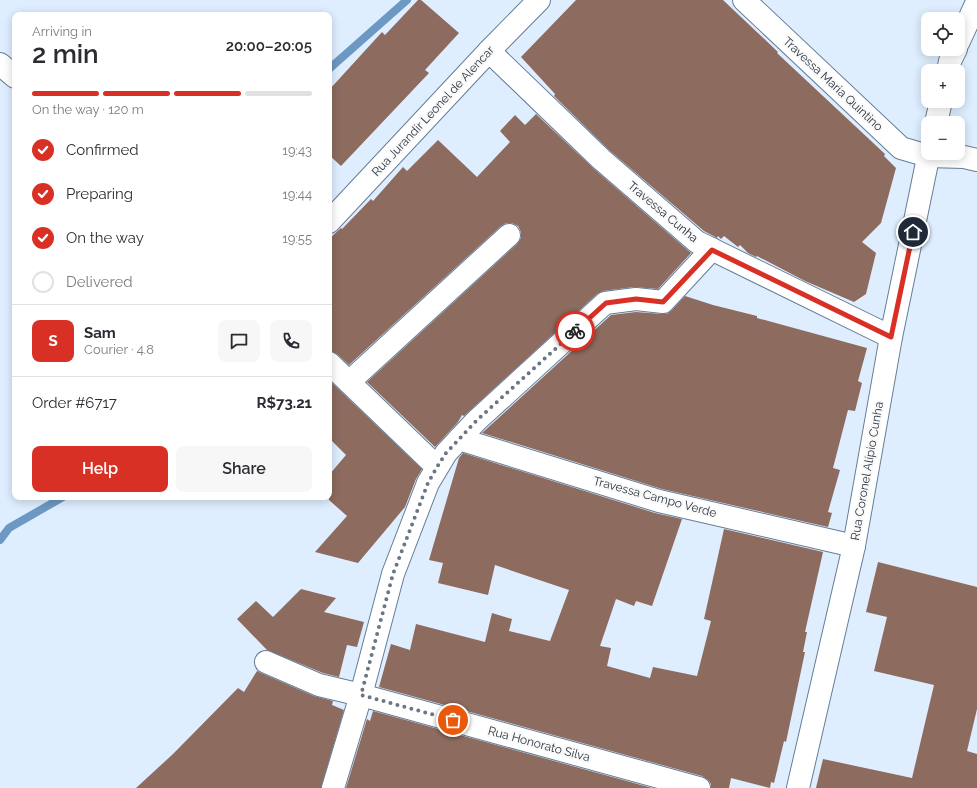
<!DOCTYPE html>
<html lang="en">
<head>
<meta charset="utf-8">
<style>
  :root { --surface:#fff; --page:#f7f7f7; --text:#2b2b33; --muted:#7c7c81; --line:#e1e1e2; --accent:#d93025 }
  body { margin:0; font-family:Raleway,sans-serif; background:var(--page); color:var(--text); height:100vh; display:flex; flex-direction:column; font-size:15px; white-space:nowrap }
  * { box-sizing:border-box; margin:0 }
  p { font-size:13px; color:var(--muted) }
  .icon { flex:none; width:22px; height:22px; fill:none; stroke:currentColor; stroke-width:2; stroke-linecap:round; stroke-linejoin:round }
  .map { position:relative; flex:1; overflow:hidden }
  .drawer { position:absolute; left:12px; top:12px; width:320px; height:488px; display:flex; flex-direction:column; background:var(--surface); border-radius:8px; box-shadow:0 2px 10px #0003 }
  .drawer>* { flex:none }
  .controls { position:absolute; left:921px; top:12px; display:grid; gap:8px }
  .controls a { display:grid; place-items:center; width:44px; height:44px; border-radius:8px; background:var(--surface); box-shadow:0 2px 10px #0003; font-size:20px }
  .pin { position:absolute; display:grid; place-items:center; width:34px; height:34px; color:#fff; margin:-17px; border:2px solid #fff; border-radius:50%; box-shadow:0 1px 4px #0007 }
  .courier { position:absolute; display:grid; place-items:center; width:40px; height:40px; margin:-20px; border:3px solid #d93025; border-radius:50%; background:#fff; color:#222; box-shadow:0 1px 5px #0007 }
  .headline em { font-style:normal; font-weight:600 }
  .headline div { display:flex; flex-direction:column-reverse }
  .headline { display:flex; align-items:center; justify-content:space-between; height:68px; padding:0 20px }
  h1 { font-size:26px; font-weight:600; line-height:30px }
  .bar { display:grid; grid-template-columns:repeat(4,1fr); gap:6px 4px; align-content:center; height:48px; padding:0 20px }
  .bar i { height:5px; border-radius:3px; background:var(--line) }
  .bar .active { background:var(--accent) }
  .bar p { grid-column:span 4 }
  .line { display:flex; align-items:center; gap:10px; padding:0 20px; border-top:1px solid var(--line) }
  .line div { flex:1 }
  .round { display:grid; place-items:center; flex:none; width:42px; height:42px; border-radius:8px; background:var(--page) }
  ol { padding:0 20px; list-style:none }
  li { display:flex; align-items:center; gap:12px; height:44px }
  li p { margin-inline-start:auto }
  li .icon { padding:4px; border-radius:50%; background:var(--accent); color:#fff; stroke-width:4 }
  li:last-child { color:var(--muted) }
  li i { width:22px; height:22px; border:2px solid var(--line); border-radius:50% }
  .primary-button { display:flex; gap:8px; margin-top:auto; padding:8px 20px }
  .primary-button a { flex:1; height:46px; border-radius:8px; background:var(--accent); color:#fff; font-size:16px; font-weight:600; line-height:46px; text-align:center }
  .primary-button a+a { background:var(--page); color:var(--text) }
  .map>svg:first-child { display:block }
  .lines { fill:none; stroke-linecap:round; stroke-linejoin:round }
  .stream { stroke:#6d98c3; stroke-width:8 }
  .building { fill:#8d6b5f }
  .minor-casing { stroke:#657d96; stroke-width:24 }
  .minor { stroke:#fff; stroke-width:22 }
  .done { stroke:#6a7683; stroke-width:4; stroke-dasharray:0 7.2 }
  .route { stroke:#d93025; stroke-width:5 }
  .labels { text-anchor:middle; stroke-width:4; stroke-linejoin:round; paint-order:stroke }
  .street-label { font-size:12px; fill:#2b3540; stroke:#f9f9f9 }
</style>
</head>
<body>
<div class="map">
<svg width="977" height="788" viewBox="0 0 977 788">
  <rect width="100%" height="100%" fill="#deeeff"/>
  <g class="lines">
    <g class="stream">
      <path d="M 329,69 L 407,0"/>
      <path d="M 0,540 L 9,528 L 63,497"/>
    </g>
  </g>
  <g class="building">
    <path d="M 418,0 L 421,0 L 459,33 L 425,70 L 429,73 L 341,166 L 329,155 L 329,90 L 382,32 L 385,35 Z"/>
    <path d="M 576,0 L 723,0 L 778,52 L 777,53 L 885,154 L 884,156 L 896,168 L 881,223 L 862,242 L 876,253 L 866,294 L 854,302 L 805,281 L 757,256 L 756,257 L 748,253 L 740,245 L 738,247 L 724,236 L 721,239 L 718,236 L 717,238 L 704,231 L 609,150 L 554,96 L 555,94 L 521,57 Z"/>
    <path d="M 536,114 L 593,168 L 691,253 L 658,289 L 634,287 L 603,291 L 597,294 L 464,416 L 462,415 L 458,422 L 435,447 L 367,382 L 517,244 L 521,238 L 521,232 L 518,226 L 512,223 L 506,223 L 501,226 L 349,365 L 337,354 L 329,351 L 329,239 L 341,228 L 342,229 L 371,199 L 373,201 L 403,167 L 407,171 L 438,140 L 477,177 L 510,142 L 500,131 L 515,115 L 525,125 Z"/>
    <path d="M 685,296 L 713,305 L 757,316 L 757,318 L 867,348 L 858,381 L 862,383 L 855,411 L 848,410 L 833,468 L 840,470 L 828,512 L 832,513 L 828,527 L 662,489 L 482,433 L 611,315 L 636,312 L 662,314 L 667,314 L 672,310 Z"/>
    <path d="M 329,380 L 422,469 L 416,479 L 405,507 L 358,563 L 315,552 L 347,516 L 329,500 L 329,475 L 346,455 L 329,438 Z"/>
    <path d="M 463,453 L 655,513 L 682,519 L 652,606 L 636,601 L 634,606 L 616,599 L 600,646 L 611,648 L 607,666 L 650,678 L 653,667 L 697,676 L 711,621 L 704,619 L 724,529 L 823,552 L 805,632 L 807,632 L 803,652 L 805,652 L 786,742 L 784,741 L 774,783 L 771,782 L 770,788 L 731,778 L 729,788 L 711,788 L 711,784 L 708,780 L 702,776 L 379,687 L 391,644 L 410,650 L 416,624 L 485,642 L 492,613 L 512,619 L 509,631 L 550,641 L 569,590 L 495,565 L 488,595 L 438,583 L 443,563 L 429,560 L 459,458 Z"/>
    <path d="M 878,562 L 977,587 L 977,709 L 967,751 L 977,754 L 977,788 L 816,788 L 823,759 L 912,778 L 934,685 L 874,671 L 887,617 L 866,612 Z"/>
    <path d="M 301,589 L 336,598 L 324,612 L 364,622 L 357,647 L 347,645 L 339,677 L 323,673 L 267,650 L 237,619 L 256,601 L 273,617 Z"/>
    <path d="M 257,671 L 261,673 L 314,696 L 333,701 L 332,705 L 344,710 L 321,788 L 136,788 L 173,754 L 238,688 L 244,692 Z"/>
    <path d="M 373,711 L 652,788 L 346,788 L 367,719 L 370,721 Z"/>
  </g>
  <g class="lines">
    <g class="minor-casing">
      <g id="minor">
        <path d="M 744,0 L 901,148 L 928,156 L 964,157 L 977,160"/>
        <path d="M 958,43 L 977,2"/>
        <path d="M 489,51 L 601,159 L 697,242 L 891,337"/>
        <path d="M 0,64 L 15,77"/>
        <path d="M 948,71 L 950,61 L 956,49"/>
        <path d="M 936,123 L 941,101"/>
        <path d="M 329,222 L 489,51 L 539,0"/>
        <path d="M 329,363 L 437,467"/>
        <path d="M 349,382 L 509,235"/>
        <path d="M 459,439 L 659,501 L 854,546"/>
        <path d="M 266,662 L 319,685 L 361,695 L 699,788"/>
        <path d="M 333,788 L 361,695 L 393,574 L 428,483 L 446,453 L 476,421 L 605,303 L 636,299 L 663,302 L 712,249"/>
        <path d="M 798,788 L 854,546 L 891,337 L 929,153"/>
      </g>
    </g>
    <use href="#minor" class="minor"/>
  </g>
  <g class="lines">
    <path class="done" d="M 453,720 L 361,695 L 393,574 L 428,483 L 437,467 L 446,453 L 476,421 L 575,331"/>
    <path class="route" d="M 575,331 L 606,303 L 636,299 L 663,302 L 712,250 L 891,337 L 913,232"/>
  </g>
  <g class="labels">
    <g class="street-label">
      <text transform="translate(833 84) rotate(43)" y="4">Travessa Maria Quintino</text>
      <text transform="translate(433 111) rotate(-47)" y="4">Rua Jurandir Leonel de Alencar</text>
      <text transform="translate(663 212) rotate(40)" y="4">Travessa Cunha</text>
      <text transform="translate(867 471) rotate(-80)" y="4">Rua Coronel Alípio Cunha</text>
      <text transform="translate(655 497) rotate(15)" y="4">Travessa Campo Verde</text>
      <text transform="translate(539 744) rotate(15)" y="4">Rua Honorato Silva</text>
    </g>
  </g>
</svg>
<div class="controls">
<a><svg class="icon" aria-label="locate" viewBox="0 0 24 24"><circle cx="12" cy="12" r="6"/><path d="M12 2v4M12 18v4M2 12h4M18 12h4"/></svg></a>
<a>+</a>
<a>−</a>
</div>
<div class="pin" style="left:453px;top:720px;background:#ea580c"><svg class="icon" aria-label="bag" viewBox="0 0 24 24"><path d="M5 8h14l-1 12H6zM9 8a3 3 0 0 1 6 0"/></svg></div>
<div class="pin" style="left:913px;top:232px;background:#1f2937"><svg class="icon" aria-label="home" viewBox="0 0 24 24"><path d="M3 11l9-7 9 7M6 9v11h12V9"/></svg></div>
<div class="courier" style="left:575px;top:331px"><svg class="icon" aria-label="bike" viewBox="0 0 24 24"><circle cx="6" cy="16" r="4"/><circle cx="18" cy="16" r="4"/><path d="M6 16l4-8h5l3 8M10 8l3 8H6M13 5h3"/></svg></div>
<section class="drawer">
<div class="headline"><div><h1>2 min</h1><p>Arriving in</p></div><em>20:00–20:05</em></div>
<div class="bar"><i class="active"></i><i class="active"></i><i class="active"></i><i></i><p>On the way · 120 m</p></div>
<ol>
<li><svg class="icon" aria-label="check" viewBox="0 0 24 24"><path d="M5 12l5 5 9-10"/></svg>Confirmed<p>19:43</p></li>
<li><svg class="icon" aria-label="check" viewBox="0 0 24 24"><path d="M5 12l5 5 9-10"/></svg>Preparing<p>19:44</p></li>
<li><svg class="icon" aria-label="check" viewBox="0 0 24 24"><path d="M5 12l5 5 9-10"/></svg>On the way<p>19:55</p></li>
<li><i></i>Delivered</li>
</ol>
<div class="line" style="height:72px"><b class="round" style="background:var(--accent);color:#fff">S</b><div><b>Sam</b><p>Courier · 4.8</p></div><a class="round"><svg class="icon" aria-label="chat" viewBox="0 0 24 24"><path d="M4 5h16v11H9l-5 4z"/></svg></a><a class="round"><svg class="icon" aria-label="phone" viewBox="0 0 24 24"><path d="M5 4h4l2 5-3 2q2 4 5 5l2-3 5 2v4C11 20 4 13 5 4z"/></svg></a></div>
<div class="line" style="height:52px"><div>Order #6717</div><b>R$73.21</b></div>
<div class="primary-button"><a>Help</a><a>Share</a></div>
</section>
</div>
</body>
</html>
